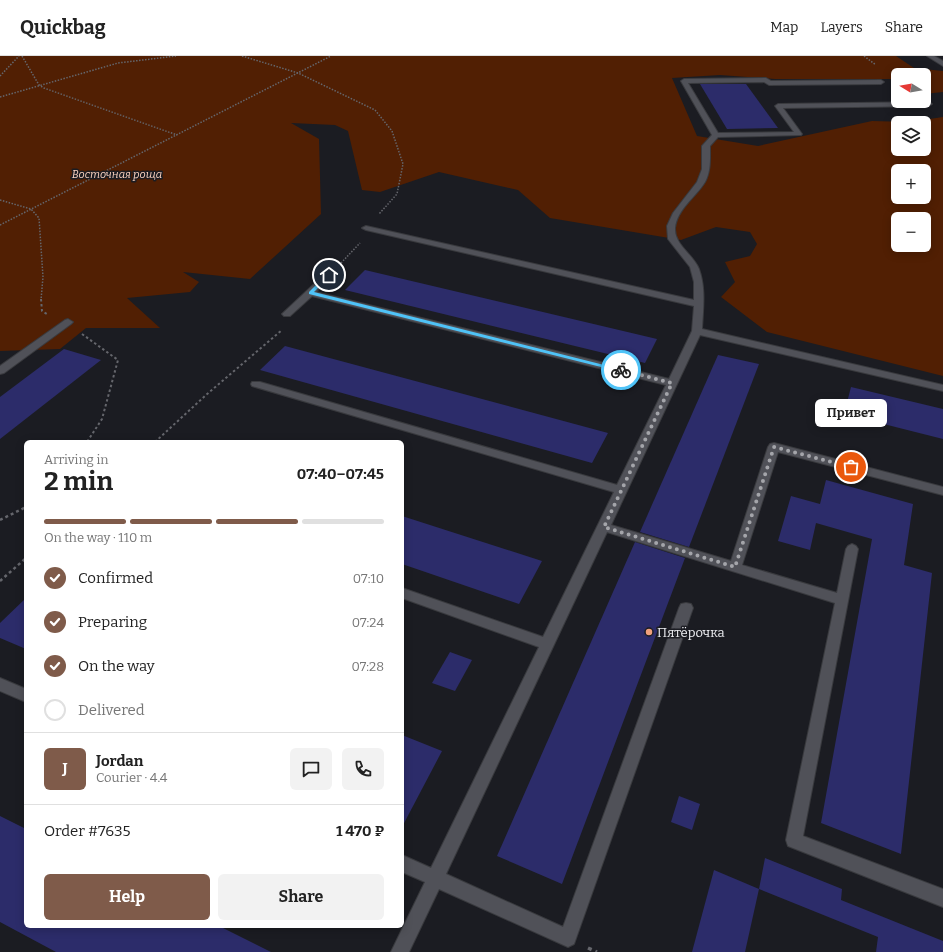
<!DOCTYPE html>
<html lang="en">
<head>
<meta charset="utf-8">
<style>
  :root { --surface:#fff; --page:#f2f2f2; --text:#222; --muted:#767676; --line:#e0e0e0; --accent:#7f5b4a }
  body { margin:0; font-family:Bitter,serif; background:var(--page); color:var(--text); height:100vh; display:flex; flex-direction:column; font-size:15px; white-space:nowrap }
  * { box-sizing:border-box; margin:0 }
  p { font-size:13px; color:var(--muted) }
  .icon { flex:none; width:22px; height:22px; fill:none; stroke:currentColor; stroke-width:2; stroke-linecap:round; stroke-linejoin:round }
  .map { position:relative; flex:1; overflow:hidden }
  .side { position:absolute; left:24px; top:384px; width:380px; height:488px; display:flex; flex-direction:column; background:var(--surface); border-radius:6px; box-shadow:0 2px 10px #0003 }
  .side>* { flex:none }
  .needle { width:26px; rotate:281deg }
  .tools { position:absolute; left:891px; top:12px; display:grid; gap:8px }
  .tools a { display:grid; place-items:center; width:40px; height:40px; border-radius:6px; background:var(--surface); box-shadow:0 2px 10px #0003; font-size:20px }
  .pin { position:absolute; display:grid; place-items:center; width:34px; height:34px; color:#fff; margin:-17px; border:2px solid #fff; border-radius:50%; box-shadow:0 1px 4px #0007 }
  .courier { position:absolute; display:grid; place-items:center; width:40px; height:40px; margin:-20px; border:3px solid #4fc3f7; border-radius:50%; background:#fff; color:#222; box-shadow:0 1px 5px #0007 }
  .bubble { position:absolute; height:28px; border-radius:6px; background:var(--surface); box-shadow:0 2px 10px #0003; font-size:13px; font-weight:700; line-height:28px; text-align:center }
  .overview em { font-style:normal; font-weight:700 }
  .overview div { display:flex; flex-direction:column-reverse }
  .overview { display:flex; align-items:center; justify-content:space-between; height:68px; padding:0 20px }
  h1 { font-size:26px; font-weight:700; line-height:30px }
  .bar { display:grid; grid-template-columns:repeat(4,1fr); gap:6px 4px; align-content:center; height:48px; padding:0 20px }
  .bar i { height:5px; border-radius:3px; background:var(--line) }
  .bar .on { background:var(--accent) }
  .bar p { grid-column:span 4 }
  .line { display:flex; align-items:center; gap:10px; padding:0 20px; border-top:1px solid var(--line) }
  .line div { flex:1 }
  .round { display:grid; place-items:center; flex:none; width:42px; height:42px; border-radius:6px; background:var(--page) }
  ol { padding:0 20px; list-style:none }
  li { display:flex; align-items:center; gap:12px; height:44px }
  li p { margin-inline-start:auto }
  li .icon { padding:4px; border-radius:50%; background:var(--accent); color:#fff; stroke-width:4 }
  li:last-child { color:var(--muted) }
  li i { width:22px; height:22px; border:2px solid var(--line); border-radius:50% }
  .cta { display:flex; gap:8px; margin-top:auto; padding:8px 20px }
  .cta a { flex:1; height:46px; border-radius:6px; background:var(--accent); color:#fff; font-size:16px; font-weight:700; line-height:46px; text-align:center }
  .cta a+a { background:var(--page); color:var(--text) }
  header { display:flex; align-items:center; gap:24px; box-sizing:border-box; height:56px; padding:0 20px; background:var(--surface); border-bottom:1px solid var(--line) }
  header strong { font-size:19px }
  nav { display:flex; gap:22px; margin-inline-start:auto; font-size:14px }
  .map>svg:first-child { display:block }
  .green { fill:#511f03; fill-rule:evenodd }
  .building { fill:#2c2c6a }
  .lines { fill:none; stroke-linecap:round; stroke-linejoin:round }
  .minor-casing { stroke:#393a3e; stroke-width:2 }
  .path-far3 { stroke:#65666c; stroke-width:1.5; stroke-dasharray:1.5 1.5; stroke-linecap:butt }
  .path-far2 { stroke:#65666c; stroke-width:2; stroke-dasharray:2.5 2.5; stroke-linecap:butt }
  .path-far1 { stroke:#65666c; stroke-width:2.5; stroke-dasharray:3 3; stroke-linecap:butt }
  .path { stroke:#65666c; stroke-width:3.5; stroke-dasharray:4 4; stroke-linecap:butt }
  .minor { fill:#505158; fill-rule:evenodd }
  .route { fill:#4fc3f7 }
  .done { stroke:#a4a5aa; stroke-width:4; stroke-dasharray:0 7.2 }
  .poi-dot { fill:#f1a17c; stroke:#1b1c22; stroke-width:1.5 }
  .labels { text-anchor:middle; stroke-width:3; stroke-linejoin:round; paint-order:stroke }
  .far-park-label { font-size:11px; font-style:italic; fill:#fcd2bf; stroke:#1b1c22 }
  .poi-label { font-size:13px; fill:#eeeff3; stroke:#1b1c22; text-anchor:start }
</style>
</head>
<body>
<header>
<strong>Quickbag</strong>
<nav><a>Map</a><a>Layers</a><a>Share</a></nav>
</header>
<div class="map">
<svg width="943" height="896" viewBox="0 0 943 896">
  <rect width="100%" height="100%" fill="#1b1c22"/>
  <path class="green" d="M 0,0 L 896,0 L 914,12 L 943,15 L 943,36 L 924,38 L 924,19 L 898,19 L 898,26 L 890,23 L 775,23 L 720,19 L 672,22 L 697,80 L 758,90 L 872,65 L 909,66 L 943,61 L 943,320 L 767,276 L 721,241 L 735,226 L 725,206 L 750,200 L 757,188 L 750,176 L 716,171 L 681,184 L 550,162 L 518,134 L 439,116 L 380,136 L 362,134 L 348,75 L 335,69 L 291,67 L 319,83 L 321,158 L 250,223 L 183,216 L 199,226 L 190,236 L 127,242 L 160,272 L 86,272 L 60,293 L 0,295 ZM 898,67 L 924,67 L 924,93 L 898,93 ZM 898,115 L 924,115 L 924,141 L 898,141 ZM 898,163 L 924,163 L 924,189 L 898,189 Z"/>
  <g class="building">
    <path d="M 700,28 L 746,28 L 778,72 L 727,73 Z"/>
    <path d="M 365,214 L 657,283 L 645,307 L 345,234 Z"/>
    <path d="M 285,290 L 608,377 L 592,407 L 260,314 Z"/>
    <path d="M 64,293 L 101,304 L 0,383 L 0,341 Z"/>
    <path d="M 718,299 L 759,308 L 689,491 L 640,476 Z"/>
    <path d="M 851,331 L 943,353 L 943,383 L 844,358 Z"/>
    <path d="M 826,424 L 913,448 L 904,509 L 932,517 L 901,798 L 821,767 L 872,483 L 816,467 L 810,494 L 778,485 L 791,440 L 820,448 Z"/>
    <path d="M 402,460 L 542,505 L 519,548 L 402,508 Z"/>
    <path d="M 635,486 L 685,502 L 562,828 L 497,800 Z"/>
    <path d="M 26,542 L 26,593 L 0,582 L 0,567 Z"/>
    <path d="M 450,596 L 472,604 L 455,635 L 432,627 Z"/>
    <path d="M 402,679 L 442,695 L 402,771 Z"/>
    <path d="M 679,740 L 700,748 L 692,774 L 671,766 Z"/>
    <path d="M 0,760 L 26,773 L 26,870 L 219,870 L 271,896 L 56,896 L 0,866 Z"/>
    <path d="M 765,802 L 842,833 L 841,844 L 943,885 L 943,896 L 876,896 L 878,881 L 759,833 Z"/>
    <path d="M 714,814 L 759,833 L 745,896 L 692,896 Z"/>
  </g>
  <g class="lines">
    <g class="minor-casing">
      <g id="minor">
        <path d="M 927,0 L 934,0 L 943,5 L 943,10 Z"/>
        <path d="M 766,22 L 771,25 L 881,24 L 884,26 L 881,28 L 769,29 L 764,26 L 688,27 L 718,77 L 794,76 L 775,50 L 778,48 L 929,46 L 932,48 L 929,50 L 783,52 L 802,78 L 801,79 L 718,81 L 710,90 C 710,102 711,115 705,126 C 696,141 677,153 675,172 C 674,189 693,198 699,213 C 706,232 703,253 702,273 L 943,329 L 943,335 L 700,279 L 611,469 L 731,505 L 768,391 L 770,388 L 774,387 L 943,431 L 943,439 L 778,396 L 742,509 L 837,537 L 846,493 L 848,490 L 852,488 L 856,490 L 858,493 L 803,780 L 943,833 L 943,851 L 788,790 L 786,784 L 835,547 L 607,476 L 446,818 L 563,871 L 679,552 L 681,548 L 686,547 L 691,548 L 693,552 L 574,888 L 568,891 L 439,833 L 409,896 L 391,896 L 425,826 L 402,816 L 402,799 L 431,812 L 539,591 L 402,542 L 402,532 L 543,581 L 614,436 L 252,330 L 251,328 L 252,326 L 260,326 L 617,429 L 666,329 L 312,240 L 290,260 L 284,260 L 282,258 L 326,217 L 329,216 L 333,219 L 316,236 L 669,323 L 692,275 L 694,250 L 366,174 L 362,172 L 366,170 L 694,244 L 694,226 L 690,211 L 668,183 L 667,170 L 673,157 L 697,126 L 702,113 L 702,90 L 712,79 L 681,25 L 684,23 Z"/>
        <path d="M 68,263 L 73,266 L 71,268 L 4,317 L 0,318 L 0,310 L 65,264 Z"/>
        <path d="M 0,622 L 26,633 L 26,646 L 0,635 Z"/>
      </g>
    </g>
    <g class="path-far3">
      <path d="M 22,0 L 39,29 L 44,32 L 177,79"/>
      <path d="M 242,0 L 298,17 L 375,54 L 392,75 L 403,108 L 397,138 L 379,158"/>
      <path d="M 864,0 L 876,9"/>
      <path d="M 0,20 L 19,0"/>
      <path d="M 0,41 L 118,7 L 176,0"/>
      <path d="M 0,144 L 31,153 L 39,162 L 43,221 L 41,244"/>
      <path d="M 0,169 L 331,0"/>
      <path d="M 341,207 L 360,187"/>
    </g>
    <g class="path-far2">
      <path d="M 41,243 L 42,255 L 47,258"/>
      <path d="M 82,278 L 118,304 L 102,363 L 87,386"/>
      <path d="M 155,386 L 206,339 L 282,274"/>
    </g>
    <g class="path-far1">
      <path d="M 0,464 L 26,451"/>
      <path d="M 0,525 L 26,502"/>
    </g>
    <path class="path" d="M 588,892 L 597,896"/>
    <use href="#minor" class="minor"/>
  </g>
  <path class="route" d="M 327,218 L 331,219 L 314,236 L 624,314 L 621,316 L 309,238 L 309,236 Z"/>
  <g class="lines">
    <path class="done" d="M 621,314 L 672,327 L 604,471 L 735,511 L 774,391 L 851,411"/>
  </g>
  <circle class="poi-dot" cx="649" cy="576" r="4"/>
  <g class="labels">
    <g class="far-park-label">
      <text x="117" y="122">Восточная роща</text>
    </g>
    <g class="poi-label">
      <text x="657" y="581">Пятёрочка</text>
    </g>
  </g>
</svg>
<div class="tools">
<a><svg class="needle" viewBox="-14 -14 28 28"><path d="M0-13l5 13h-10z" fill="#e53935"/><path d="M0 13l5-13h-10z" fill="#767676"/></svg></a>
<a><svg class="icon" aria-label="layers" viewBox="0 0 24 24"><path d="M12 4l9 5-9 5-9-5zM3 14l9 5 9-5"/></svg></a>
<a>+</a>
<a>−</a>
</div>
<div class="pin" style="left:851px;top:411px;background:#ea580c"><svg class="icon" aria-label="bag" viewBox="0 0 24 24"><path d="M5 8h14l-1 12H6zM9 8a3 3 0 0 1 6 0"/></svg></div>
<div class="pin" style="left:329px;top:219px;background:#1f2937"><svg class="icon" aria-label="home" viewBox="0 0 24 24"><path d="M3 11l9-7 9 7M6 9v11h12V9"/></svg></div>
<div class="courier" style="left:621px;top:314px"><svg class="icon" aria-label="bike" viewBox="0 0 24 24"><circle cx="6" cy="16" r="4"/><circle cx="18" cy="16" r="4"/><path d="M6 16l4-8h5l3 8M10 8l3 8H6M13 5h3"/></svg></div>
<div class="bubble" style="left:815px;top:343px;width:72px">Привет</div>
<section class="side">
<div class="overview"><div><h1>2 min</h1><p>Arriving in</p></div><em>07:40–07:45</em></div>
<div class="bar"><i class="on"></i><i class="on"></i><i class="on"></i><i></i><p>On the way · 110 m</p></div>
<ol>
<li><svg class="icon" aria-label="check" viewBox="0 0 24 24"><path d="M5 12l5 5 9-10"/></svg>Confirmed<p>07:10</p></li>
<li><svg class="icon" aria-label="check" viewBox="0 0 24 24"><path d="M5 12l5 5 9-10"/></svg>Preparing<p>07:24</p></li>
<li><svg class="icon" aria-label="check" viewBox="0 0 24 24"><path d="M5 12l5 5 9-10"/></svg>On the way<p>07:28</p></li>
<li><i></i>Delivered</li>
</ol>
<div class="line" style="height:72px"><b class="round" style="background:var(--accent);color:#fff">J</b><div><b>Jordan</b><p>Courier · 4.4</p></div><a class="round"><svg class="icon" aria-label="chat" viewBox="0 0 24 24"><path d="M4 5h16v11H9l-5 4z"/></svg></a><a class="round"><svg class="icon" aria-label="phone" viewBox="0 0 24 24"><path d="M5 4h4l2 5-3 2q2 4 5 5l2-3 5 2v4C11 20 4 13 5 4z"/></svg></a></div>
<div class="line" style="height:52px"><div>Order #7635</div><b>1 470 ₽</b></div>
<div class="cta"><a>Help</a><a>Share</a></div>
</section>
</div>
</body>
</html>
